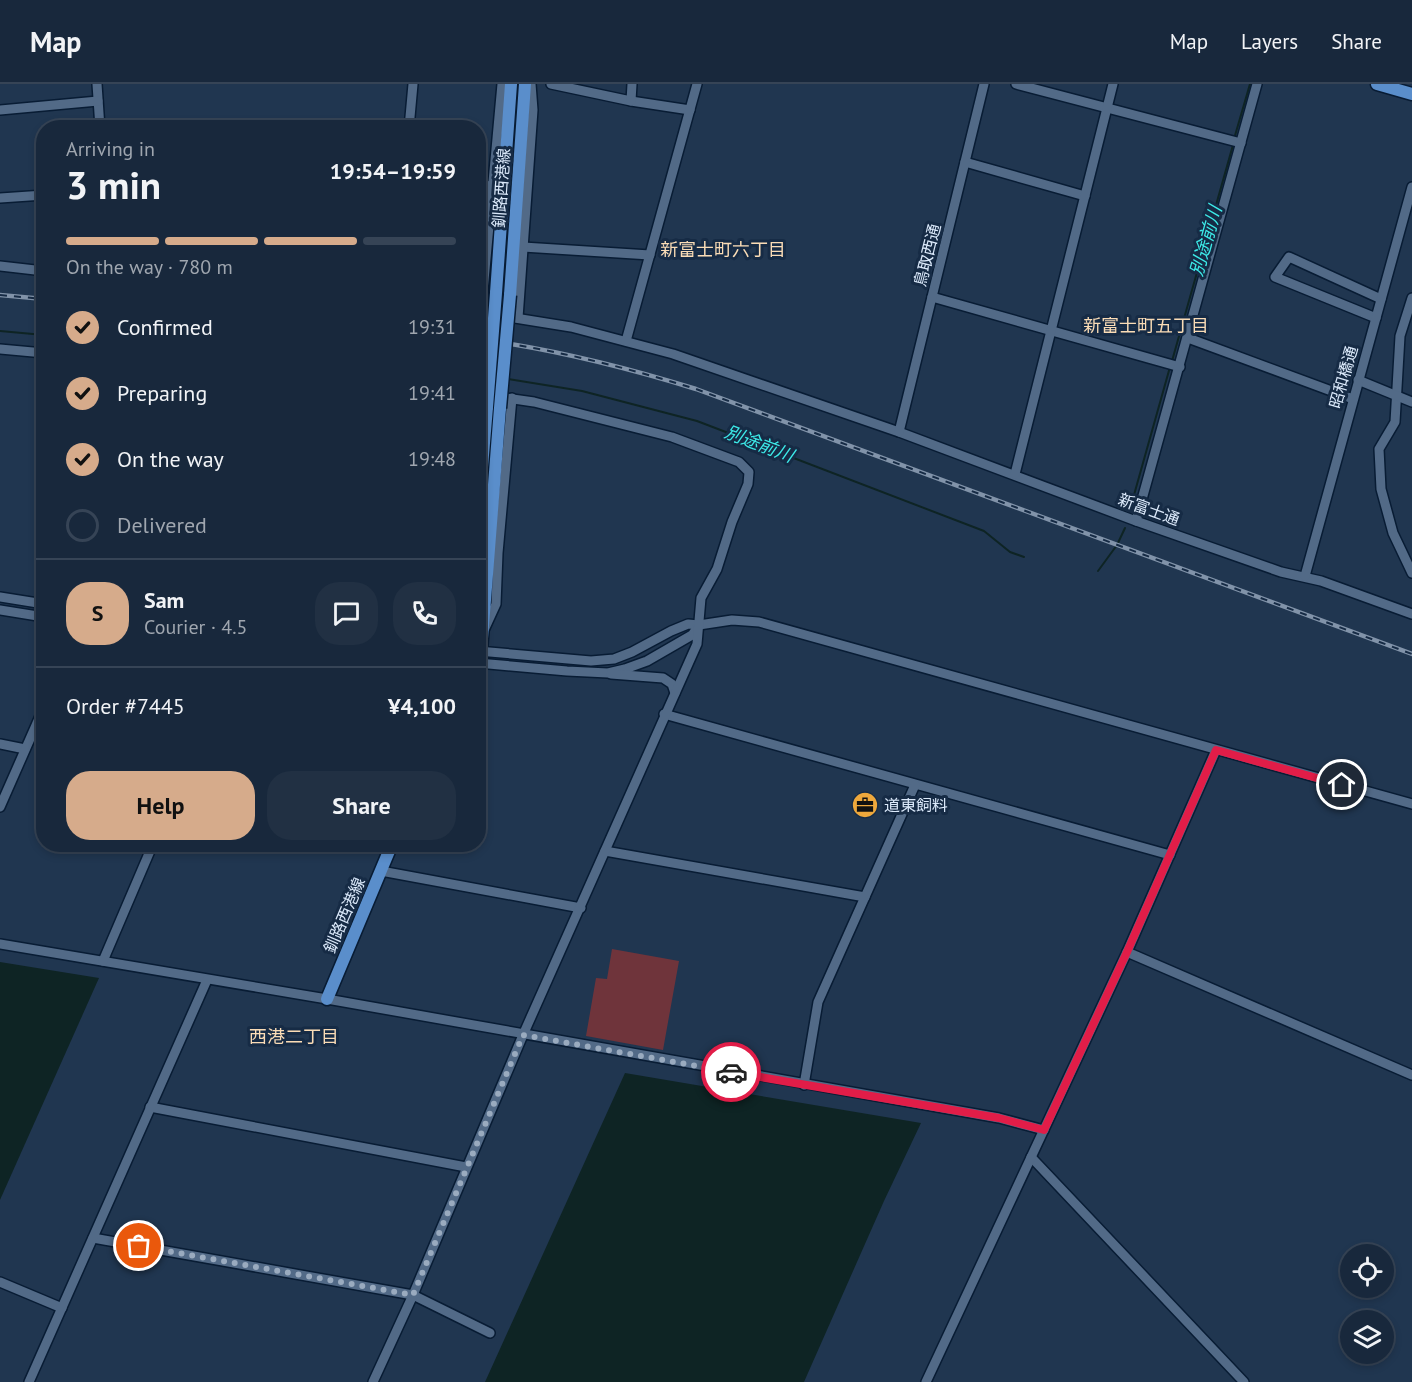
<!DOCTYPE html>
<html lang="en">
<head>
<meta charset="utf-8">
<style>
  :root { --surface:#18283c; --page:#213043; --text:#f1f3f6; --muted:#9fa6af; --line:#364456; --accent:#d6ab8b }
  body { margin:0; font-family:"PT Sans","Noto Sans JP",sans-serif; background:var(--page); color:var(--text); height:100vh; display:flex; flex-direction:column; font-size:22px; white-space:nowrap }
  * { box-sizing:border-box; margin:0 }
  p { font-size:20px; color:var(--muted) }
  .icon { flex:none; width:33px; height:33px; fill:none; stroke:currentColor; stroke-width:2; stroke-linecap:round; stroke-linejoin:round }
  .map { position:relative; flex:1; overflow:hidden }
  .details { position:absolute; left:36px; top:36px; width:450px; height:732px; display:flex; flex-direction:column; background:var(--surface); border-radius:24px; box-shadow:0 3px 9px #0003,0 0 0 2px var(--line) }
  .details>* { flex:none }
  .tools { position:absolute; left:1340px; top:1160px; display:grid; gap:12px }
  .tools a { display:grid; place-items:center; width:54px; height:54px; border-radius:50%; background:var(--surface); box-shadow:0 3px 9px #0003,0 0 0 2px var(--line); font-size:30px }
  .pin { position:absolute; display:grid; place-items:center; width:51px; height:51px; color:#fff; margin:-26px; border:3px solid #fff; border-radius:50%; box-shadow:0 2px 6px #0007 }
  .courier { position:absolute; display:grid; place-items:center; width:60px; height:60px; margin:-30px; border:4px solid #e11d48; border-radius:50%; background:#fff; color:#222; box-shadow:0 2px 8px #0007 }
  .summary em { font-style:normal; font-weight:700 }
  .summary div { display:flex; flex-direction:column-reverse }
  .summary { display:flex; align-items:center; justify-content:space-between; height:102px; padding:0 30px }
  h1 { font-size:39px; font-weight:700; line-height:45px }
  .bar { display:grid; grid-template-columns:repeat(4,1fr); gap:9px 6px; align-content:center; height:72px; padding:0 30px }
  .bar i { height:8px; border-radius:4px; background:var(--line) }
  .bar .current { background:var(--accent) }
  .bar p { grid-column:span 4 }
  .line { display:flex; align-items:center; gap:15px; padding:0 30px; border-top:2px solid var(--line) }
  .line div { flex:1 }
  .round { display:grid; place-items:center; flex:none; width:63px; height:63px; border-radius:24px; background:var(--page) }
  ol { padding:0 30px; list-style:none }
  li { display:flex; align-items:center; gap:18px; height:66px }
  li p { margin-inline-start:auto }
  li .icon { padding:6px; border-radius:50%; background:var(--accent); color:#111; stroke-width:4 }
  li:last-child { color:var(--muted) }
  li i { width:33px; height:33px; border:3px solid var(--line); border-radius:50% }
  .cta { display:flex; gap:12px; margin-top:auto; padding:12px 30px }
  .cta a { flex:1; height:69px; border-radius:24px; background:var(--accent); color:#111; font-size:24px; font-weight:700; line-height:69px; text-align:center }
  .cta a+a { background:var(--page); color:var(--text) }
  header { display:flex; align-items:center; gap:36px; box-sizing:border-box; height:84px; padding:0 30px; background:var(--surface); border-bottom:2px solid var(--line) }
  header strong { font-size:28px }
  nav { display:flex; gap:33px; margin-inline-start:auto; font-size:21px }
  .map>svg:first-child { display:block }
  .green { fill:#6f343b }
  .water { fill:#0e2424 }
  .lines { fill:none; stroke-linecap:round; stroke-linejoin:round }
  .stream { stroke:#0e2424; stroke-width:2 }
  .minor-casing { stroke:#081c34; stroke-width:12 }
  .major-casing { stroke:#081c34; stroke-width:15 }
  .minor { stroke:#526a87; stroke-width:9 }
  .major { stroke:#5a8ecb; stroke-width:12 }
  .rail-casing { stroke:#8193a9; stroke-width:4.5 }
  .rail { stroke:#162b45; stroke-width:2; stroke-dasharray:7; stroke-linecap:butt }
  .major-bridge-casing { stroke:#081c34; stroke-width:15; stroke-linecap:butt }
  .major-bridge { stroke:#5a8ecb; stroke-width:12 }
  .done { stroke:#9aabbf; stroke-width:6; stroke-dasharray:0 10.8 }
  .route { stroke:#e11d48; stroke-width:8 }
  .labels { text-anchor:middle; stroke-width:6; stroke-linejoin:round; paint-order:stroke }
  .street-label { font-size:16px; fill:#dceafb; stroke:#162b45 }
  .poi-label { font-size:16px; fill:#dceafb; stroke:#162b45; text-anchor:start }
  .water-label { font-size:18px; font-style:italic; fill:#3deae8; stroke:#162b45 }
  .neighbourhood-label { font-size:18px; fill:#fadcb6; stroke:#162b45 }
</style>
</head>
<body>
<header>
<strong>Map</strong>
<nav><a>Map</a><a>Layers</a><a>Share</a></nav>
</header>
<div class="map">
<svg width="1412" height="1298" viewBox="0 0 1412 1298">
  <rect width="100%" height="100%" fill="#203650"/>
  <path class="green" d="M 612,865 L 679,877 L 663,966 L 586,952 L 596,894 L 607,895 Z"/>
  <g class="water">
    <path d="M 0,878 L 99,894 L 0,1116 Z"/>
    <path d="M 625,989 L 921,1039 L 884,1117 L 804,1298 L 485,1298 Z"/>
  </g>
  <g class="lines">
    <g class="stream">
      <path d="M 1234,55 L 1250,0"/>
      <path d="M 0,247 L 44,251"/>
      <path d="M 1172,277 L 1233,61"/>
      <path d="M 478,291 L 485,292"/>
      <path d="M 508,295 L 582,307 L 697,337 L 984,447 L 1010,468 L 1024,473"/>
      <path d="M 1132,418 L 1170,283"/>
      <path d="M 1098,487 L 1117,461 L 1125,444"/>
    </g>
    <g class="minor-casing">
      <g id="minor">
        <path d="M 97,0 L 100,44"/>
        <path d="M 551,0 L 631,17 L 690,26"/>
        <path d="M 1016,0 L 1241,59"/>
        <path d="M 631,17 L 632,0"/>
        <path d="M 0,26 L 98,17"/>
        <path d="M 409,44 L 413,0"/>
        <path d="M 965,78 L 1085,112"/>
        <path d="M 478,101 L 494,102"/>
        <path d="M 0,114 L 44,111"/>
        <path d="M 523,163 L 650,171"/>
        <path d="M 0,182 L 44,187"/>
        <path d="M 932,213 L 1180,283"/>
        <path d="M 1412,214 L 1400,252 L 1395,338 L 1379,365 L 1381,405 L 1393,449 L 1412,489"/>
        <path d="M 478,228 L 571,243 L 673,270 L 899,348 L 1136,437 L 1281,488 L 1321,497 L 1412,530"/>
        <path d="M 481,229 L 502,0"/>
        <path d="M 518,234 L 533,26 L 531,0"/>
        <path d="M 1376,234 L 1275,193 L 1289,173 L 1381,215"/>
        <path d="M 1188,254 L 1353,315"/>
        <path d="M 626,257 L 697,0"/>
        <path d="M 0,265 L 44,269"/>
        <path d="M 1358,296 L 1412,318"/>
        <path d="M 899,348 L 984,0"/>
        <path d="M 1015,390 L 1113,0"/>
        <path d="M 1136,437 L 1257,0"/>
        <path d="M 1305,492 L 1412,103"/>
        <path d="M 0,513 L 44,520"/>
        <path d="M 0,526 L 44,533"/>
        <path d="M 485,544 L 496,520 L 498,469 L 512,314"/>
        <path d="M 478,567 L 591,577 L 614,575 L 632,568 L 671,547 L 688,540 L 699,541 L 732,536 L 759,538 L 1412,720"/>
        <path d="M 478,579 L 567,587 L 608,589 L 625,585 L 647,577 L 692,551 L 699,541"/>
        <path d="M 611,590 L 663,594 L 672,600 L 675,609"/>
        <path d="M 664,630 L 1170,771"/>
        <path d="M 0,660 L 25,665"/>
        <path d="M 0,723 L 44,623"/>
        <path d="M 605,767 L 865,813"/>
        <path d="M 381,787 L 581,824"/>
        <path d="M 0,860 L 327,915 L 999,1034 L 1044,1046"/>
        <path d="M 1127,868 L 1412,991"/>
        <path d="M 103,877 L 153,760"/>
        <path d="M 804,1001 L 818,918 L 915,701"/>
        <path d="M 150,1023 L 466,1083"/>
        <path d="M 1031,1073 L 1244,1298"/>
        <path d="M 93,1154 L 413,1211 L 490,1249"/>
        <path d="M 0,1198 L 62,1224"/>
        <path d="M 29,1298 L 207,896"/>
        <path d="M 373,1298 L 413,1211 L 523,951 L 697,560 L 701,514 L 717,485 L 732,438 L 748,400 L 749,388 L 739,378 L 672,353 L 534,318 L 478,310"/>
        <path d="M 926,1298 L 1127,868 L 1216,666"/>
      </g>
    </g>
    <g class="major-casing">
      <g id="major">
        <path d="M 1377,0 L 1412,10"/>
        <path d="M 496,209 L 511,0"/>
        <path d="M 510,211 L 525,0"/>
        <path d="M 478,431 L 487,323"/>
        <path d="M 478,570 L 481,567 L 500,324"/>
        <path d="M 327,915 L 392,760"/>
      </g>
    </g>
    <use href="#minor" class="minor"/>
    <use href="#major" class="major"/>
    <g class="rail-casing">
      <g id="rail">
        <path d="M 0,211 L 44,215"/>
        <path d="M 478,255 C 552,265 625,283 696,305 L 1412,570"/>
      </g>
    </g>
    <use href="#rail" class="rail"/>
    <g class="major-bridge-casing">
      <g id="major-bridge">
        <path d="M 487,323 L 496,209"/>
        <path d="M 500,324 L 510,211"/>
      </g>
    </g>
    <use href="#major-bridge" class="major-bridge"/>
  </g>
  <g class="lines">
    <path class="done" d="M 139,1162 L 413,1211 L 523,951 L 731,988"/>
    <path class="route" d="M 731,988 L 999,1034 L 1044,1046 L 1127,868 L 1216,666 L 1342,701"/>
  </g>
  <defs>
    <g id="office-disc" transform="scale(1.35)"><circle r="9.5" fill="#eea83c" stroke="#162b45"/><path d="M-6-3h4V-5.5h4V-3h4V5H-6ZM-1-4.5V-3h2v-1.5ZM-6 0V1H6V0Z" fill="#111"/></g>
  </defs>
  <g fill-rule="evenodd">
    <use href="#office-disc" x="865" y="721"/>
  </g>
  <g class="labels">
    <g class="street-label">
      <text transform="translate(501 104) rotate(-86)" y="6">釧路西港線</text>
      <text transform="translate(927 171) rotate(-76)" y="6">鳥取西通</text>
      <text transform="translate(1343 293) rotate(-74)" y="6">昭和橋通</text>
      <text transform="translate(1149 425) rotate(20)" y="6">新富士通</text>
      <text transform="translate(344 831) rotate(-67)" y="6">釧路西港線</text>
    </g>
    <g class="poi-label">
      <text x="884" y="727">道東飼料</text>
    </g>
    <g class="water-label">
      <text transform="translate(1206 157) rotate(-74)" y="6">別途前川</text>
      <text transform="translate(759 360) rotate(21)" y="6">別途前川</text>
    </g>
    <g class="neighbourhood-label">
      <text x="723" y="172">新富士町六丁目</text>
      <text x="1146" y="248">新富士町五丁目</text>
      <text x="294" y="959">西港二丁目</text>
    </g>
  </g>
</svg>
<div class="tools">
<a><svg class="icon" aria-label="locate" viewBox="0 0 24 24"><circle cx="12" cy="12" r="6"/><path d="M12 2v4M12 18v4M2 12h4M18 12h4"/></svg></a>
<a><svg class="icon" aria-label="layers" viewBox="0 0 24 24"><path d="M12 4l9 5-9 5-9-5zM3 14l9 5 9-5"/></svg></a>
</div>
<div class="pin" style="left:139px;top:1162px;background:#ea580c"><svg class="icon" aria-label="bag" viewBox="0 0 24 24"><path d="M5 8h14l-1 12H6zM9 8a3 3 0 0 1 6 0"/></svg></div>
<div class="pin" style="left:1342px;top:701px;background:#1f2937"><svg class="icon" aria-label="home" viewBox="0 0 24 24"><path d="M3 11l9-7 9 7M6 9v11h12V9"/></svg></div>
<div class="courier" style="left:731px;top:988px"><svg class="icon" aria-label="car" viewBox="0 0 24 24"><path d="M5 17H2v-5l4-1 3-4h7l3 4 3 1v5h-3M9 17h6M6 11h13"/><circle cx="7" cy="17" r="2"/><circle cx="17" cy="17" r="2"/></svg></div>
<section class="details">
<div class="summary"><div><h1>3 min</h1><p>Arriving in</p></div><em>19:54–19:59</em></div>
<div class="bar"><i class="current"></i><i class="current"></i><i class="current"></i><i></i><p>On the way · 780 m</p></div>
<ol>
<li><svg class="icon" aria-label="check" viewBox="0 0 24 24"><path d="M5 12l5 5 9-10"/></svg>Confirmed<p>19:31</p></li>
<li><svg class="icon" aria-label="check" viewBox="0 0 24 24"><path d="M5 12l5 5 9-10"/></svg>Preparing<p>19:41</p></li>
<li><svg class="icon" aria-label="check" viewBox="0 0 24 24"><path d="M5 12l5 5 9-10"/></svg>On the way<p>19:48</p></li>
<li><i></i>Delivered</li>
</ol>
<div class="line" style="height:108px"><b class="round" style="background:var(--accent);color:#111">S</b><div><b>Sam</b><p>Courier · 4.5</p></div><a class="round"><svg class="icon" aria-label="chat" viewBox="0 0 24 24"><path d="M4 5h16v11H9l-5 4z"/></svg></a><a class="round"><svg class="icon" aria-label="phone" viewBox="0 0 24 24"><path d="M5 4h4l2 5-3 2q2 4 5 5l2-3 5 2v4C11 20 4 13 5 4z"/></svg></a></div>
<div class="line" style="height:78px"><div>Order #7445</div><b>¥4,100</b></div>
<div class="cta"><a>Help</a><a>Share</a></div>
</section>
</div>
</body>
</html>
